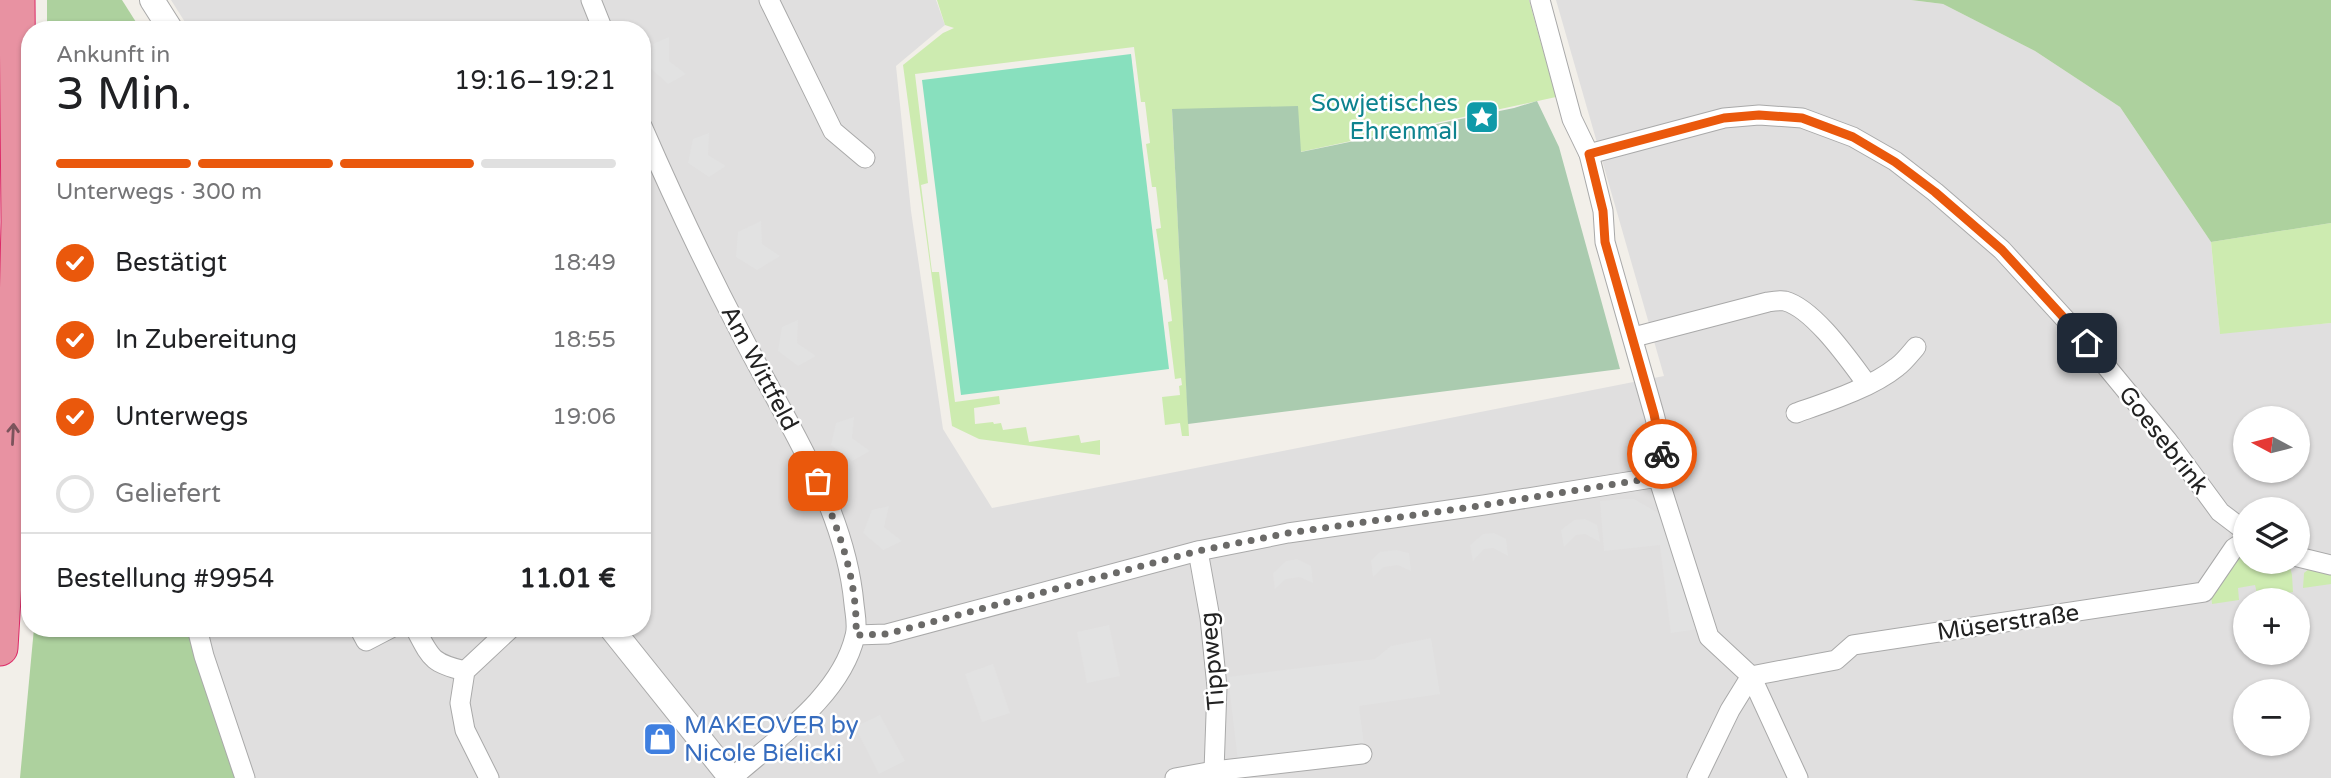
<!DOCTYPE html>
<html lang="de">
<head>
<meta charset="utf-8">
<style>
  :root { --surface:#fff; --page:#f6f6f6; --text:#202124; --muted:#757577; --line:#e0e0e0; --accent:#ea580c }
  body { margin:0; font-family:"Varela Round",sans-serif; background:var(--page); color:var(--text); height:100vh; display:flex; flex-direction:column; font-size:26px; white-space:nowrap }
  * { box-sizing:border-box; margin:0 }
  p { font-size:23px; color:var(--muted) }
  .icon { flex:none; width:38px; height:38px; fill:none; stroke:currentColor; stroke-width:2; stroke-linecap:round; stroke-linejoin:round }
  .map { position:relative; flex:1; overflow:hidden }
  .drawer { position:absolute; left:21px; top:21px; width:630px; height:616px; display:flex; flex-direction:column; background:var(--surface); border-radius:28px; box-shadow:0 2px 5px #0004 }
  .drawer>* { flex:none }
  .needle { width:46px; rotate:277deg }
  .controls { position:absolute; left:2233px; top:406px; display:grid; gap:14px }
  .controls a { display:grid; place-items:center; width:77px; height:77px; border-radius:50%; background:var(--surface); box-shadow:0 2px 5px #0004; font-size:35px }
  .pin { position:absolute; display:grid; place-items:center; width:60px; height:60px; color:#fff; margin:-30px; border-radius:14px; box-shadow:0 4px 10px #0006 }
  .courier { position:absolute; display:grid; place-items:center; width:70px; height:70px; margin:-35px; border:5px solid #ea580c; border-radius:50%; background:#fff; color:#222; box-shadow:0 2px 9px #0007 }
  .summary em { font-style:normal; font-weight:600 }
  .summary div { display:flex; flex-direction:column-reverse }
  .summary { display:flex; align-items:center; justify-content:space-between; height:119px; padding:0 35px }
  h1 { font-size:46px; font-weight:600; line-height:52px }
  .bar { display:grid; grid-template-columns:repeat(4,1fr); gap:10px 7px; align-content:center; height:84px; padding:0 35px }
  .bar i { height:9px; border-radius:5px; background:var(--line) }
  .bar .active { background:var(--accent) }
  .bar p { grid-column:span 4 }
  .line { display:flex; align-items:center; gap:18px; padding:0 35px; border-top:2px solid var(--line) }
  .line div { flex:1 }
  ol { padding:0 35px; list-style:none }
  li { display:flex; align-items:center; gap:21px; height:77px }
  li p { margin-inline-start:auto }
  li .icon { padding:7px; border-radius:50%; background:var(--accent); color:#fff; stroke-width:4 }
  li:last-child { color:var(--muted) }
  li i { width:38px; height:38px; border:4px solid var(--line); border-radius:50% }
  .map>svg:first-child { display:block }
  .residential { fill:#e0dfdf; fill-rule:evenodd }
  .grass { fill:#cdebb0 }
  .forest { fill:#add19e }
  .cemetery { fill:#aacbaf }
  .pitch { fill:#88e0be }
  .parking { fill:#e2e2e2 }
  .lines { fill:none; stroke-linecap:round; stroke-linejoin:round }
  .minor-casing { stroke:#a9a9a9; stroke-width:21 }
  .tertiary-casing { stroke:#a9a9a9; stroke-width:26 }
  .motorway-casing { stroke:#dc2a67; stroke-width:37 }
  .minor { stroke:#fff; stroke-width:19 }
  .tertiary { stroke:#fff; stroke-width:24 }
  .motorway { stroke:#e892a2; stroke-width:35 }
  .oneway { stroke:#7b545c }
  .done { stroke:#6b6a68; stroke-width:7; stroke-dasharray:0 12.6 }
  .route { stroke:#ea580c; stroke-width:9 }
  .labels { text-anchor:middle; stroke-width:5; stroke-linejoin:round; paint-order:stroke }
  .culture-label { font-size:24px; fill:#0d838f; stroke:#fff; text-anchor:end }
  .street-label { font-size:24px; fill:#222; stroke:#fff }
  .shop-label { font-size:24px; fill:#366cbe; stroke:#fff; text-anchor:start }
</style>
</head>
<body>
<div class="map">
<svg width="2331" height="778" viewBox="0 0 2331 778">
  <rect width="100%" height="100%" fill="#f2efe9"/>
  <path class="residential" d="M 171,0 L 936,0 L 945,25 L 896,66 L 911,211 L 943,429 L 992,508 L 1664,376 L 1556,0 L 1911,0 L 1943,4 L 2035,51 L 2120,107 L 2211,242 L 2220,333 L 2331,323 L 2331,778 L 245,778 L 197,628 L 642,628 L 642,30 L 190,30 ZM 2245,418 L 2298,418 L 2298,471 L 2245,471 ZM 2245,509 L 2298,509 L 2298,562 L 2245,562 ZM 2245,600 L 2298,600 L 2298,653 L 2245,653 ZM 2245,691 L 2298,691 L 2298,744 L 2245,744 Z"/>
  <g class="grass">
    <path d="M 937,0 L 1529,0 L 1556,97 L 1300,152 L 1172,110 L 1189,436 L 1182,436 L 1180,423 L 1165,425 L 1162,397 L 1180,395 L 1179,386 L 1182,385 L 1181,378 L 1175,379 L 1168,322 L 1172,321 L 1167,279 L 1164,280 L 1156,229 L 1161,228 L 1156,187 L 1152,187 L 1146,144 L 1150,143 L 1145,102 L 1141,102 L 1134,47 L 915,74 L 928,183 L 921,185 L 932,272 L 939,272 L 955,402 L 999,396 L 1000,404 L 974,408 L 975,424 L 993,422 L 994,424 L 1001,423 L 1003,430 L 1026,427 L 1029,442 L 1079,435 L 1081,443 L 1100,440 L 1100,455 L 979,439 L 952,426 L 903,65 L 943,33 L 954,28 L 945,25 Z"/>
    <path d="M 2331,223 L 2331,323 L 2220,334 L 2211,242 Z"/>
    <path d="M 2245,554 L 2245,562 L 2289,563 L 2292,575 L 2293,592 L 2258,598 L 2255,585 L 2238,588 L 2239,600 L 2212,604 L 2211,593 L 2237,557 Z"/>
    <path d="M 2309,569 L 2331,575 L 2331,584 L 2303,588 L 2304,573 Z"/>
  </g>
  <g class="forest">
    <path d="M 47,0 L 122,0 L 141,30 L 47,30 Z"/>
    <path d="M 1911,0 L 2331,0 L 2331,223 L 2211,242 L 2120,107 L 2035,51 L 1943,4 Z"/>
    <path d="M 34,628 L 197,628 L 245,778 L 20,778 Z"/>
  </g>
  <path class="cemetery" d="M 1537,101 L 1559,147 L 1620,369 L 1188,424 L 1172,109 L 1298,106 L 1301,152 L 1514,108 Z"/>
  <path class="pitch" d="M 1131,54 L 1169,369 L 961,395 L 922,80 Z"/>
  <g class="parking">
    <path d="M 669,37 L 669,61 L 686,74 L 668,84 L 650,68 L 653,44 Z"/>
    <path d="M 709,133 L 708,155 L 726,166 L 709,177 L 688,163 L 693,139 Z"/>
    <path d="M 761,221 L 762,244 L 780,256 L 757,270 L 736,257 L 738,232 Z"/>
    <path d="M 798,320 L 797,343 L 816,356 L 798,366 L 778,351 L 782,327 Z"/>
    <path d="M 854,417 L 852,438 L 870,451 L 852,461 L 831,445 L 836,423 Z"/>
    <path d="M 1622,499 L 1634,499 L 1660,514 L 1698,629 L 1671,633 L 1660,545 L 1604,551 L 1600,501 Z"/>
    <path d="M 889,506 L 884,527 L 902,541 L 883,550 L 863,533 L 872,510 Z"/>
    <path d="M 1585,519 L 1597,525 L 1600,542 L 1585,534 L 1576,535 L 1564,547 L 1561,530 L 1574,520 Z"/>
    <path d="M 1494,533 L 1506,539 L 1508,556 L 1493,548 L 1484,549 L 1473,561 L 1470,545 L 1483,534 Z"/>
    <path d="M 1396,550 L 1409,553 L 1411,571 L 1398,565 L 1384,567 L 1373,577 L 1371,560 L 1380,552 Z"/>
    <path d="M 1297,559 L 1311,566 L 1313,583 L 1300,577 L 1286,579 L 1275,589 L 1273,573 L 1286,561 Z"/>
    <path d="M 1109,625 L 1120,676 L 1087,683 L 1077,632 Z"/>
    <path d="M 1431,638 L 1440,694 L 1359,706 L 1364,745 L 1238,761 L 1228,677 L 1375,659 L 1391,646 Z"/>
    <path d="M 993,664 L 1010,713 L 982,722 L 965,674 Z"/>
    <path d="M 880,715 L 905,761 L 879,774 L 855,727 Z"/>
  </g>
  <g class="lines">
    <g class="minor-casing">
      <g id="minor">
        <path d="M 591,0 L 603,30"/>
        <path d="M 769,0 L 833,131 L 865,158"/>
        <path d="M 1540,0 L 1572,119 L 1589,154 L 1603,211 L 1605,242 L 1654,414 L 1663,449 L 1658,477 L 1709,637 L 1751,676 L 1798,778"/>
        <path d="M 642,126 C 672,195 705,265 740,332 C 784,419 845,505 854,604 C 855,614 858,626 855,636 C 841,696 776,739 732,778"/>
        <path d="M 1589,154 L 1724,118 L 1759,115 L 1802,118 L 1853,137 L 1895,161 L 1935,192 L 2002,250 L 2087,343 L 2167,440 L 2220,512 L 2245,531"/>
        <path d="M 1634,337 L 1768,302 C 1774,301 1780,300 1785,301 C 1814,309 1849,360 1867,384"/>
        <path d="M 1796,413 C 1827,402 1871,388 1897,367 C 1904,362 1910,354 1916,347"/>
        <path d="M 1198,551 L 1210,618 L 1217,687 L 1214,771"/>
        <path d="M 2298,557 L 2331,565"/>
        <path d="M 197,628 L 204,656 L 245,778"/>
        <path d="M 359,628 L 366,641 L 391,628"/>
        <path d="M 415,628 C 431,658 431,663 465,671"/>
        <path d="M 856,635 L 887,634 L 1198,551 L 1288,533 L 1484,505 L 1658,477"/>
        <path d="M 1751,676 L 1836,660 L 1853,645 L 2204,592 L 2234,548 L 2245,541"/>
        <path d="M 489,778 L 465,730 L 460,703 L 465,671 L 511,628"/>
        <path d="M 1175,778 L 1214,771 L 1362,754"/>
        <path d="M 1697,778 L 1730,710 L 1751,676"/>
      </g>
    </g>
    <g class="tertiary-casing">
      <g id="tertiary">
        <path d="M 152,0 L 171,30"/>
        <path d="M 611,628 L 731,778"/>
      </g>
    </g>
    <g class="motorway-casing">
      <path id="motorway" d="M 0,648 L 15,398 L 19,222 L 17,0"/>
    </g>
    <use href="#minor" class="minor"/>
    <use href="#tertiary" class="tertiary"/>
    <use href="#motorway" class="motorway"/>
  </g>
  <defs><path id="oneway-shaft" d="M-6 0H5M1.5-3L5.5 0L1.5 3" fill="none" stroke-width="1.6" stroke-linecap="round" stroke-linejoin="round" transform="scale(1.75)"/></defs>
  <use class="oneway" href="#oneway-shaft" transform="translate(13 434) rotate(-87)"/>
  <g class="lines">
    <path class="done" d="M 818,481 C 839,531 858,580 856,635 L 887,634 L 1198,551 L 1288,533 L 1485,505 L 1658,477 L 1662,454"/>
    <path class="route" d="M 1662,454 L 1654,414 L 1605,242 L 1603,211 L 1589,154 L 1724,118 L 1759,115 L 1802,118 L 1853,137 L 1895,162 L 1935,192 L 2002,250 L 2087,343"/>
  </g>
  <defs>
    <g id="sight-square" transform="scale(1.75)"><rect x="-9" y="-9" width="18" height="18" rx="4" fill="#0f9aa8" stroke="#fff"/><path d="M0-6L1.8-2.2L6-1.7L2.9 1.2L3.7 5.4L0 3.3L-3.7 5.4L-2.9 1.2L-6-1.7L-1.8-2.2Z" fill="#fff"/></g>
    <g id="shop-square" transform="scale(1.75)"><rect x="-9" y="-9" width="18" height="18" rx="4" fill="#3f7fe0" stroke="#fff"/><path d="M-5-2.5h2.3a2.7 3.5 0 0 1 5.4 0H5L5.5 6h-11ZM-1.5-2.5h3a1.5 2.3 0 0 0-3 0Z" fill="#fff"/></g>
  </defs>
  <g fill-rule="evenodd">
    <use href="#sight-square" x="1482" y="117"/>
    <use href="#shop-square" x="660" y="739"/>
  </g>
  <g class="labels">
    <g class="culture-label">
      <text x="1458" y="111">Sowjetisches<tspan x="1458" dy="28">Ehrenmal</tspan></text>
    </g>
    <g class="street-label">
      <text transform="translate(760 368) rotate(62)" y="8">Am Wittfeld</text>
      <text transform="translate(2164 440) rotate(52)" y="8">Goesebrink</text>
      <text transform="translate(2008 622) rotate(-8)" y="8">Müserstraße</text>
      <text transform="translate(1212 661) rotate(-95)" y="8">Tippweg</text>
    </g>
    <g class="shop-label">
      <text x="684" y="733">MAKEOVER by<tspan x="684" dy="28">Nicole Bielicki</tspan></text>
    </g>
  </g>
</svg>
<div class="controls">
<a><svg class="needle" viewBox="-14 -14 28 28"><path d="M0-13l5 13h-10z" fill="#e53935"/><path d="M0 13l5-13h-10z" fill="#757577"/></svg></a>
<a><svg class="icon" aria-label="layers" viewBox="0 0 24 24"><path d="M12 4l9 5-9 5-9-5zM3 14l9 5 9-5"/></svg></a>
<a>+</a>
<a>−</a>
</div>
<div class="pin" style="left:818px;top:481px;background:#ea580c"><svg class="icon" aria-label="bag" viewBox="0 0 24 24"><path d="M5 8h14l-1 12H6zM9 8a3 3 0 0 1 6 0"/></svg></div>
<div class="pin" style="left:2087px;top:343px;background:#1f2937"><svg class="icon" aria-label="home" viewBox="0 0 24 24"><path d="M3 11l9-7 9 7M6 9v11h12V9"/></svg></div>
<div class="courier" style="left:1662px;top:454px"><svg class="icon" aria-label="bike" viewBox="0 0 24 24"><circle cx="6" cy="16" r="4"/><circle cx="18" cy="16" r="4"/><path d="M6 16l4-8h5l3 8M10 8l3 8H6M13 5h3"/></svg></div>
<section class="drawer">
<div class="summary"><div><h1>3 Min.</h1><p>Ankunft in</p></div><em>19:16–19:21</em></div>
<div class="bar"><i class="active"></i><i class="active"></i><i class="active"></i><i></i><p>Unterwegs · 300 m</p></div>
<ol>
<li><svg class="icon" aria-label="check" viewBox="0 0 24 24"><path d="M5 12l5 5 9-10"/></svg>Bestätigt<p>18:49</p></li>
<li><svg class="icon" aria-label="check" viewBox="0 0 24 24"><path d="M5 12l5 5 9-10"/></svg>In Zubereitung<p>18:55</p></li>
<li><svg class="icon" aria-label="check" viewBox="0 0 24 24"><path d="M5 12l5 5 9-10"/></svg>Unterwegs<p>19:06</p></li>
<li><i></i>Geliefert</li>
</ol>
<div class="line" style="height:91px"><div>Bestellung #9954</div><b>11.01 €</b></div>
</section>
</div>
</body>
</html>
